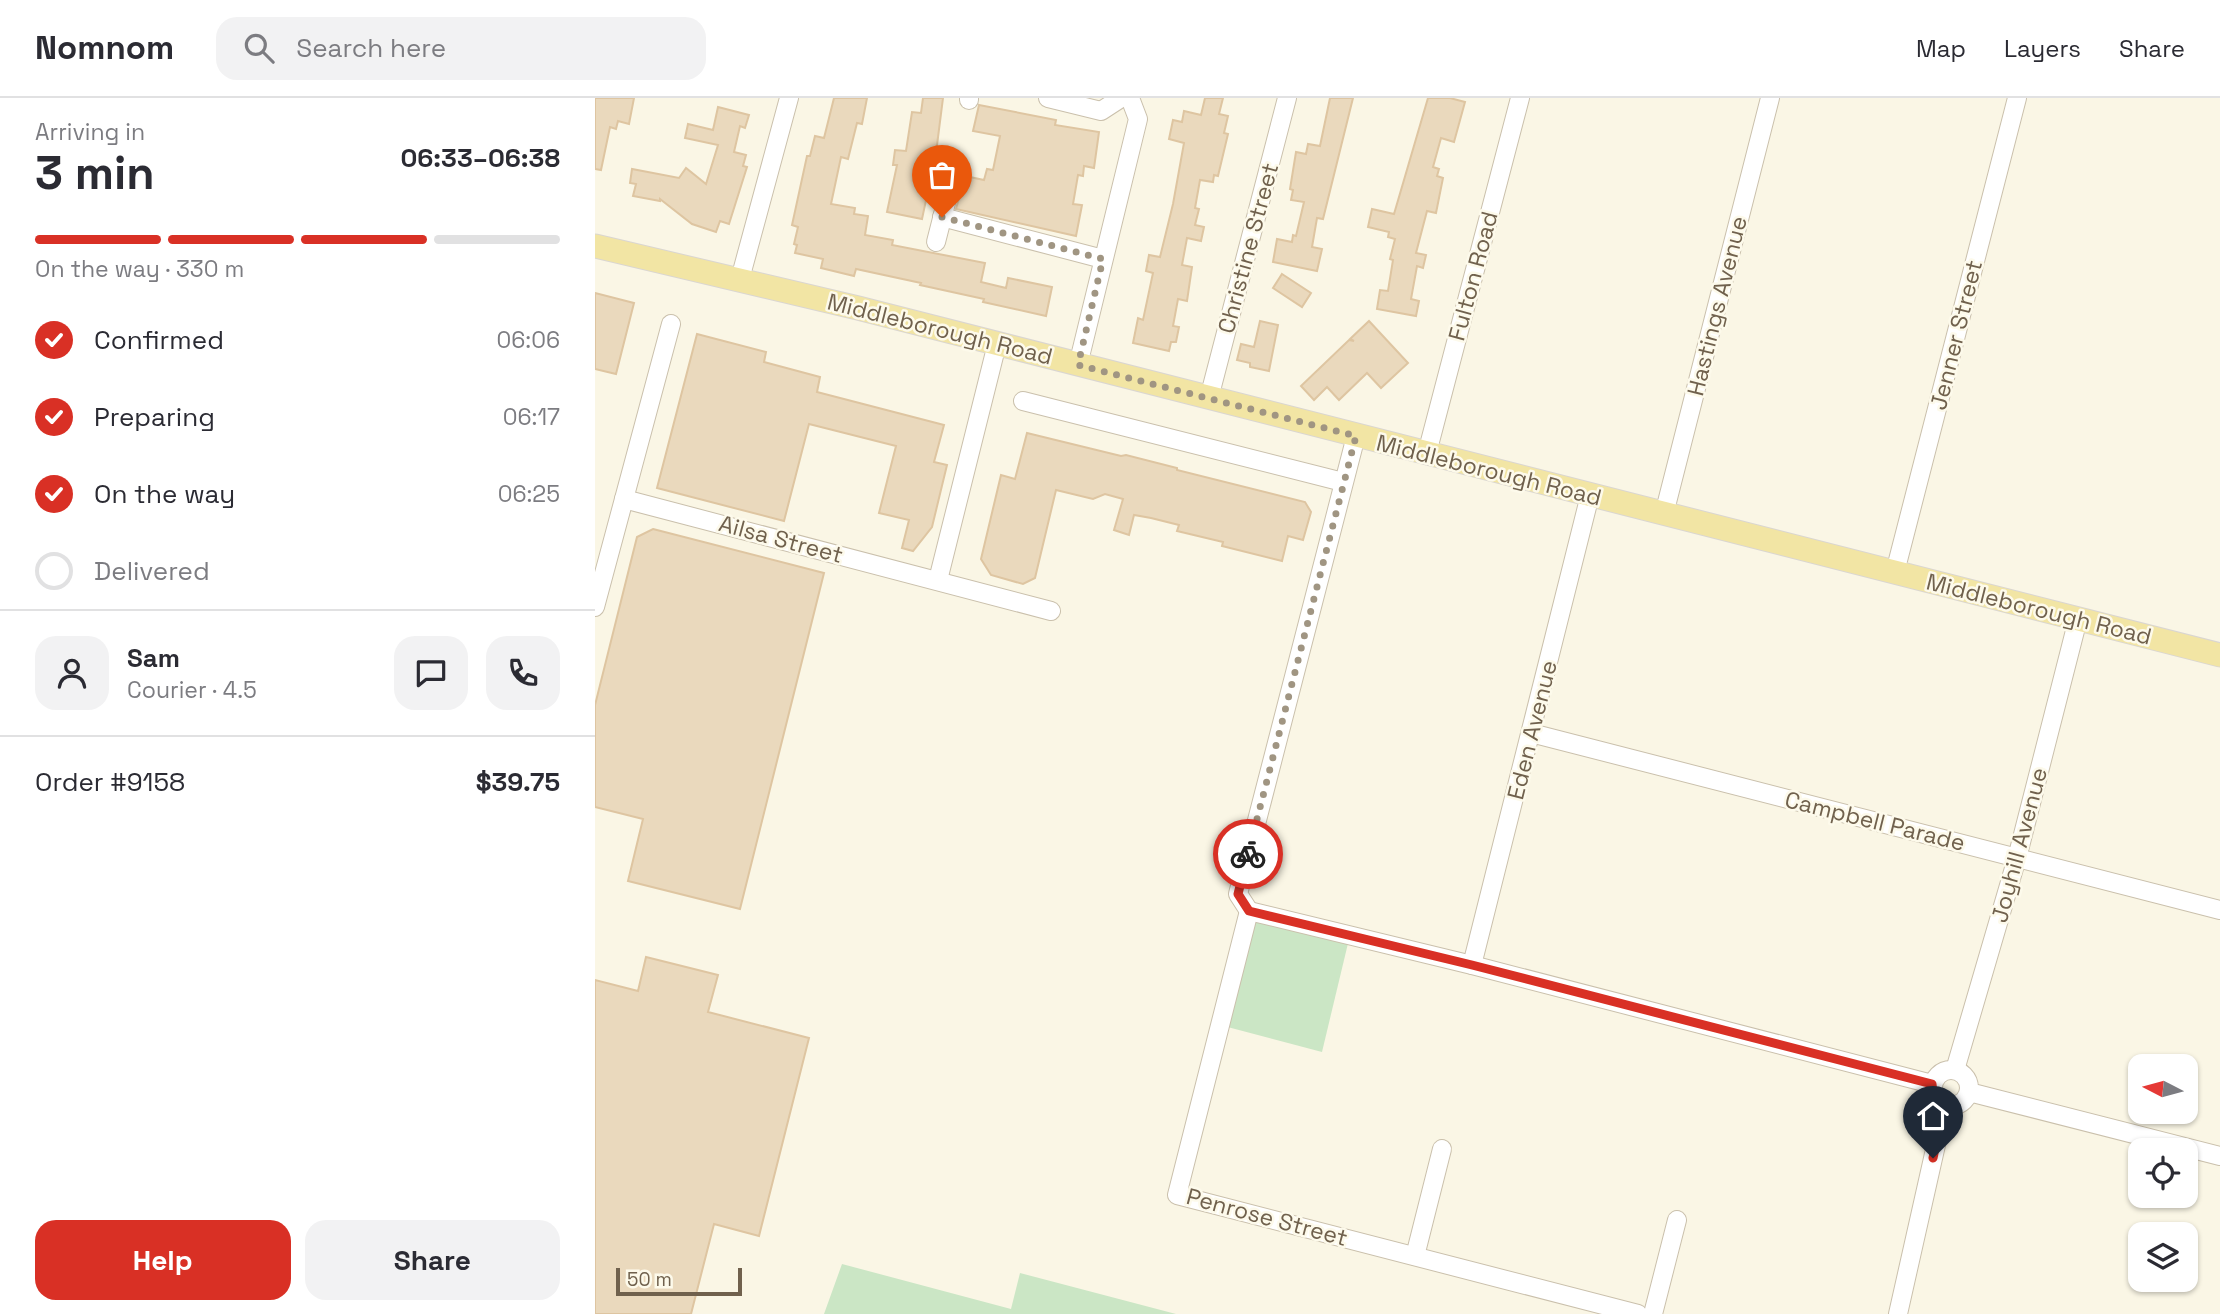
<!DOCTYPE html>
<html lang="en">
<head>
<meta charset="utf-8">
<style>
  :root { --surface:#fff; --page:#f2f2f3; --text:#2b2b33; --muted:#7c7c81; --line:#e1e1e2; --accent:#d93025 }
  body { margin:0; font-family:"Space Grotesk",sans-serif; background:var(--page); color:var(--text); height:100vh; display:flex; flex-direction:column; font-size:26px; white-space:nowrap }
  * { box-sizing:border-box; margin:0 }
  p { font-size:23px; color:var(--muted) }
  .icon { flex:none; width:38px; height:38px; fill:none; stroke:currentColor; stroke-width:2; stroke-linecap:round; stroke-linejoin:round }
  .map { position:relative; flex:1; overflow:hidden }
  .panel { display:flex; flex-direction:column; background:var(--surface); width:595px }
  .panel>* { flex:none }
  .needle { width:46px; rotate:276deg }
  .buttons { position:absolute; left:1533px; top:956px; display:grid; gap:14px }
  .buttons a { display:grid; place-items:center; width:70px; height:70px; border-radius:14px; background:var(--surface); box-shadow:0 2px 5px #0004; font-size:35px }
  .scale { position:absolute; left:21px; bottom:18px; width:126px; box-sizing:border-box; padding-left:7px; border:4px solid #70614d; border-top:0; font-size:19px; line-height:24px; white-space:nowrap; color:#70614d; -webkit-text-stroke:5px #fdfaeb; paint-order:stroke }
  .pin { position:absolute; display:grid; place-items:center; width:60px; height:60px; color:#fff; margin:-72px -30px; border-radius:50% 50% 50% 0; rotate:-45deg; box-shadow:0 0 7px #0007 }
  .pin .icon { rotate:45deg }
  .courier { position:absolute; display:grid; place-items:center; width:70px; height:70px; margin:-35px; border:5px solid #d93025; border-radius:50%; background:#fff; color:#222; box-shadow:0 2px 9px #0007 }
  .overview em { font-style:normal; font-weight:800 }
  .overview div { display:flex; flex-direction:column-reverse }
  .overview { display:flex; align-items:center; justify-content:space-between; height:119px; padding:0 35px }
  h1 { font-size:46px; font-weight:800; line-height:52px }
  .bar { display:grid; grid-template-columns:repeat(4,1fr); gap:10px 7px; align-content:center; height:84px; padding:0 35px }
  .bar i { height:9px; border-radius:5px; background:var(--line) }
  .bar .current { background:var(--accent) }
  .bar p { grid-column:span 4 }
  .line { display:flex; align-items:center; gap:18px; padding:0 35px; border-top:2px solid var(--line) }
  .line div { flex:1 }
  .round { display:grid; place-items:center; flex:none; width:74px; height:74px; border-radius:21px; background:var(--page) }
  ol { padding:0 35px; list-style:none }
  li { display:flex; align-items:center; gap:21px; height:77px }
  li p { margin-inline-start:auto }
  li .icon { padding:7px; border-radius:50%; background:var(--accent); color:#fff; stroke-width:4 }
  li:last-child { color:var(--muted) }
  li i { width:38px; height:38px; border:4px solid var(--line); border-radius:50% }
  .primary-button { display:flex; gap:14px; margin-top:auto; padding:14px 35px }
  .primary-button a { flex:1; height:80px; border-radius:21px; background:var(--accent); color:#fff; font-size:28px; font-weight:800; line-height:80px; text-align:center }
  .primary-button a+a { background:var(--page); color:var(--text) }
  header { display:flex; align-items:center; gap:42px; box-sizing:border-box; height:98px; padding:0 35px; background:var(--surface); border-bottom:2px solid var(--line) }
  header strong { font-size:33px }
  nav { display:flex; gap:38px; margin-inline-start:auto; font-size:24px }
  .search { width:490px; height:63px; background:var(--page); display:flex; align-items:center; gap:18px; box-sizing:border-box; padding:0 24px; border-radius:21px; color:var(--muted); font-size:26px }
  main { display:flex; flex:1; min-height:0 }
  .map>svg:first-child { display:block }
  .green { fill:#cbe6c5 }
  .building { fill:#ead9bd; stroke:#dec5a1; stroke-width:2 }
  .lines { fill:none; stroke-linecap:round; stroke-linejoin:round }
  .minor-casing { stroke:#cac0ac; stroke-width:20 }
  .major-casing { stroke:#dad6d1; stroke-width:25 }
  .minor { stroke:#fff; stroke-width:18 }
  .major { stroke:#f2e5a4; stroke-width:23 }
  .done { stroke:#a09582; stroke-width:7; stroke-dasharray:0 12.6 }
  .route { stroke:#d93025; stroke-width:9 }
  .labels { text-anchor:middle; stroke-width:5; stroke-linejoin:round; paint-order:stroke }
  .street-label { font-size:23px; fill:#70614d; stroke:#fdfaeb }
</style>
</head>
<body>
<header>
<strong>Nomnom</strong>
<div class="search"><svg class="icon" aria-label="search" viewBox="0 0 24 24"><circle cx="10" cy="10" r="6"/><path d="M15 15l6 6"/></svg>Search here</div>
<nav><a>Map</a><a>Layers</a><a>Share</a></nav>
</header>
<main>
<section class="panel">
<div class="overview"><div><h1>3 min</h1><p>Arriving in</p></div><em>06:33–06:38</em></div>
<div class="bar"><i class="current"></i><i class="current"></i><i class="current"></i><i></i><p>On the way · 330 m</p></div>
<ol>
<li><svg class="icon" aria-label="check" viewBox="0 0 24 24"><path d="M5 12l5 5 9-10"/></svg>Confirmed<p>06:06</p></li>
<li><svg class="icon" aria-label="check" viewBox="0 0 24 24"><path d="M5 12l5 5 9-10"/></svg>Preparing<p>06:17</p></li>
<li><svg class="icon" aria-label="check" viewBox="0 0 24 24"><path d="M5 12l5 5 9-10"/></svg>On the way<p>06:25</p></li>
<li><i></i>Delivered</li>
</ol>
<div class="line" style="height:126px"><a class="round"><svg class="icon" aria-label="person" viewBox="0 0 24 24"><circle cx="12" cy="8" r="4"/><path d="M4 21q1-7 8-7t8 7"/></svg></a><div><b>Sam</b><p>Courier · 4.5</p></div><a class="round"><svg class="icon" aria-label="chat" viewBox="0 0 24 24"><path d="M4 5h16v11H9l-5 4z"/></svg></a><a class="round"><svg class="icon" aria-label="phone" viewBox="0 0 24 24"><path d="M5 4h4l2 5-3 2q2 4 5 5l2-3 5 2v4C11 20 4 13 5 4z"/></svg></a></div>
<div class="line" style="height:91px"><div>Order #9158</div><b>$39.75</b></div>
<div class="primary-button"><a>Help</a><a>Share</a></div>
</section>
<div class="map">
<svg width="1625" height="1216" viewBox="0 0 1625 1216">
  <rect width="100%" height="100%" fill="#faf6e5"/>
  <g class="green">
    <path d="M 654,813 L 755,837 L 727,954 L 625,927 Z"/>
    <path d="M 247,1166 L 416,1211 L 425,1175 L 581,1216 L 229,1216 Z"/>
  </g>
  <g class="building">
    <path d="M 0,0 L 39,0 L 34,26 L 23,23 L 21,31 L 15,29 L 6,72 L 0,71 Z"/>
    <path d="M 239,0 L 272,0 L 267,26 L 262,25 L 253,61 L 246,59 L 236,106 L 260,110 L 259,116 L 273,118 L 270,137 L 298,142 L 297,147 L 390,165 L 386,184 L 411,190 L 413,180 L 457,189 L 451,218 L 388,204 L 389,201 L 325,187 L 326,185 L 261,171 L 259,178 L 226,170 L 228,161 L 200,155 L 202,147 L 199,146 L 203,129 L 197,127 L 212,58 L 215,58 L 220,38 L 229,40 Z"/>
    <path d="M 328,0 L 348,0 L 341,55 L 327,121 L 292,114 L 302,67 L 298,67 L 300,52 L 311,53 L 317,14 L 326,15 Z"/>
    <path d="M 610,0 L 628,0 L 624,16 L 633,18 L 629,35 L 633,36 L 623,78 L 619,77 L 618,84 L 605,82 L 600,110 L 604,111 L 600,127 L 609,129 L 606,143 L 592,140 L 587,167 L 597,169 L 592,203 L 583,201 L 578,228 L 584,229 L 581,244 L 576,244 L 574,253 L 538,245 L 543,220 L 548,222 L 558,175 L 551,173 L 554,157 L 565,159 L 578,106 L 589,45 L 574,41 L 578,22 L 587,24 L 589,13 L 606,17 Z"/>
    <path d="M 735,0 L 758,0 L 728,121 L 722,120 L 717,149 L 727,151 L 722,173 L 678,164 L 682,141 L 697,144 L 698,137 L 701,138 L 709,104 L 696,102 L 698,92 L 695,91 L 701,54 L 711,56 L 713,46 L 725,48 Z"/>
    <path d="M 833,0 L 855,0 L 870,4 L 859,44 L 846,40 L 838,69 L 844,71 L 842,78 L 848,80 L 841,115 L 832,113 L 821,155 L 831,157 L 828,170 L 822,168 L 816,201 L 824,203 L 821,218 L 782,211 L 785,192 L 793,193 L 798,162 L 795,161 L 800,141 L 793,139 L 794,134 L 773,129 L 777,111 L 799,116 Z"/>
    <path d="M 384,7 L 461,22 L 460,27 L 504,34 L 499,70 L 489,68 L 488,78 L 483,77 L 478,106 L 487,107 L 481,138 L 361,111 L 370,78 L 389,82 L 392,71 L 398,72 L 405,38 L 378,33 Z"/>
    <path d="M 123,9 L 154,17 L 150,30 L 145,28 L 139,54 L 151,57 L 148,68 L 152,69 L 134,126 L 125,123 L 121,134 L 97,126 L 65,101 L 65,103 L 38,98 L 41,86 L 35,85 L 37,71 L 84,80 L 91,70 L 111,86 L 123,47 L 90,40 L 93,26 L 118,32 Z"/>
    <path d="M 687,176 L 716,195 L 707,209 L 678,190 Z"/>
    <path d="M 0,195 L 39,205 L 21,276 L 0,271 Z"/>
    <path d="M 665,223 L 683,227 L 674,273 L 655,269 L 655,265 L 642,262 L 646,246 L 659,249 Z"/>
    <path d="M 774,223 L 813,265 L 786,290 L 772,275 L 744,302 L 732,289 L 719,302 L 706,288 L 754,242 L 759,243 L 755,241 Z"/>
    <path d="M 102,236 L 171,254 L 169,264 L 225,279 L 222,294 L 349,327 L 339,364 L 352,367 L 337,429 L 318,453 L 307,450 L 314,422 L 284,415 L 301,348 L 214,326 L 189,423 L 62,390 Z"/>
    <path d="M 432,335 L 526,358 L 531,357 L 582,370 L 582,372 L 710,404 L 716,414 L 708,442 L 693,438 L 687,463 L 627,448 L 628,444 L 582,433 L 584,427 L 556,420 L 539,417 L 534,437 L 519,432 L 528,401 L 510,396 L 498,401 L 461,392 L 440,480 L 428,486 L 396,477 L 386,461 L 406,377 L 420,381 Z"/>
    <path d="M 58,431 L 229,475 L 145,811 L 33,783 L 48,721 L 0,709 L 0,607 L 42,439 Z"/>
    <path d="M 51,859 L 123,877 L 113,914 L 214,940 L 164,1138 L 119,1126 L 96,1216 L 0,1216 L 0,882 L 43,893 Z"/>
  </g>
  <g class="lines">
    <g class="minor-casing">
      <g id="minor">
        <path d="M 453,0 L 506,13 L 526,0"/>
        <path d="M 374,2 L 374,0"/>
        <path d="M 347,119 L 508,161"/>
        <path d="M 341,144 L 355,89"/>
        <path d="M 145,181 L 194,0"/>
        <path d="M 483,267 L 543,21 L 535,0"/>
        <path d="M 614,300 L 692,0"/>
        <path d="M 428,303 L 748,384"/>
        <path d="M 832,355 L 925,0"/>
        <path d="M 29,401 L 456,513"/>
        <path d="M 1069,416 L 1175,0"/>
        <path d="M 1300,474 L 1422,0"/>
        <path d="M 343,482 L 402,246"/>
        <path d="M 0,509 L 76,226"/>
        <path d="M 936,635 L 1625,812"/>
        <path d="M 654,813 L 582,1097 L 1043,1216"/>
        <path d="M 654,813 L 877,867 L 1337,986"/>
        <path d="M 654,813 L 643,796 L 761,338"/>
        <path d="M 877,867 L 995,397"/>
        <circle cx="1356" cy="990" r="18"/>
        <path d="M 1360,972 L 1422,760 L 1483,521"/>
        <path d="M 1374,994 L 1625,1058"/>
        <path d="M 820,1158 L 847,1051"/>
        <path d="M 1058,1216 L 1082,1122"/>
        <path d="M 1303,1216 L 1350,1007"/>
      </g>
    </g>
    <g class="major-casing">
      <path id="major" d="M 0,148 L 263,210 L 1625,557"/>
    </g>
    <use href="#minor" class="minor"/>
    <use href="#major" class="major"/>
  </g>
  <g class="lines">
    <path class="done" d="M 347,119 L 508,161 L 483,267 L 761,338 L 653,756"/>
    <path class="route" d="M 653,756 L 643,796 L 654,813 L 877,867 L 1337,986 C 1338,997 1340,1001 1349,1007 L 1338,1060"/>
  </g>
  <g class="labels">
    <g class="street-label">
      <text transform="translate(653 150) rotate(-75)" y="8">Christine Street</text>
      <text transform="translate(878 178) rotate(-75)" y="8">Fulton Road</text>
      <text transform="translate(1122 208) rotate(-76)" y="8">Hastings Avenue</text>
      <text transform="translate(345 231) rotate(14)" y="8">Middleborough Road</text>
      <text transform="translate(1361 237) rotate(-76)" y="8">Jenner Street</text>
      <text transform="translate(894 372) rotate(14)" y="8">Middleborough Road</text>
      <text transform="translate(186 441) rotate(15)" y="8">Ailsa Street</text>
      <text transform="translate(1444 511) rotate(14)" y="8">Middleborough Road</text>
      <text transform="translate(937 632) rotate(-76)" y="8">Eden Avenue</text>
      <text transform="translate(1280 723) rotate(14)" y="8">Campbell Parade</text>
      <text transform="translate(1424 747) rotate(-75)" y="8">Joyhill Avenue</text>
      <text transform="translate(672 1119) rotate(15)" y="8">Penrose Street</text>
    </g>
  </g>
</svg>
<div class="buttons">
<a><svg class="needle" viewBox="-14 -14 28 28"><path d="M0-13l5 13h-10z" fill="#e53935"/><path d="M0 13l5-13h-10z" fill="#7c7c81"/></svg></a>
<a><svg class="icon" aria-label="locate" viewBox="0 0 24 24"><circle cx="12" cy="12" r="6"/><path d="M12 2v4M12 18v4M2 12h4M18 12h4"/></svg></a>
<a><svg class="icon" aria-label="layers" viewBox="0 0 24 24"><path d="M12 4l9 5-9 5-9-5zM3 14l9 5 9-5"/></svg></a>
</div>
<div class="scale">50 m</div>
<div class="pin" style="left:347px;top:119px;background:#ea580c"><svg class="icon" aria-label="bag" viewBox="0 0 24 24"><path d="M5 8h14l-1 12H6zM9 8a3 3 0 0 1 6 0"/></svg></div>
<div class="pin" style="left:1338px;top:1060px;background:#1f2937"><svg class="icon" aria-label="home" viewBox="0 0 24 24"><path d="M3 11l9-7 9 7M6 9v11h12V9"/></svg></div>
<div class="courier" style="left:653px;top:756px"><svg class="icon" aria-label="bike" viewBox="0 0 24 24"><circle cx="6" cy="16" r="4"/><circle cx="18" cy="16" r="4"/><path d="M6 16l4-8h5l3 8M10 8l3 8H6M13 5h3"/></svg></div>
</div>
</main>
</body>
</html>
